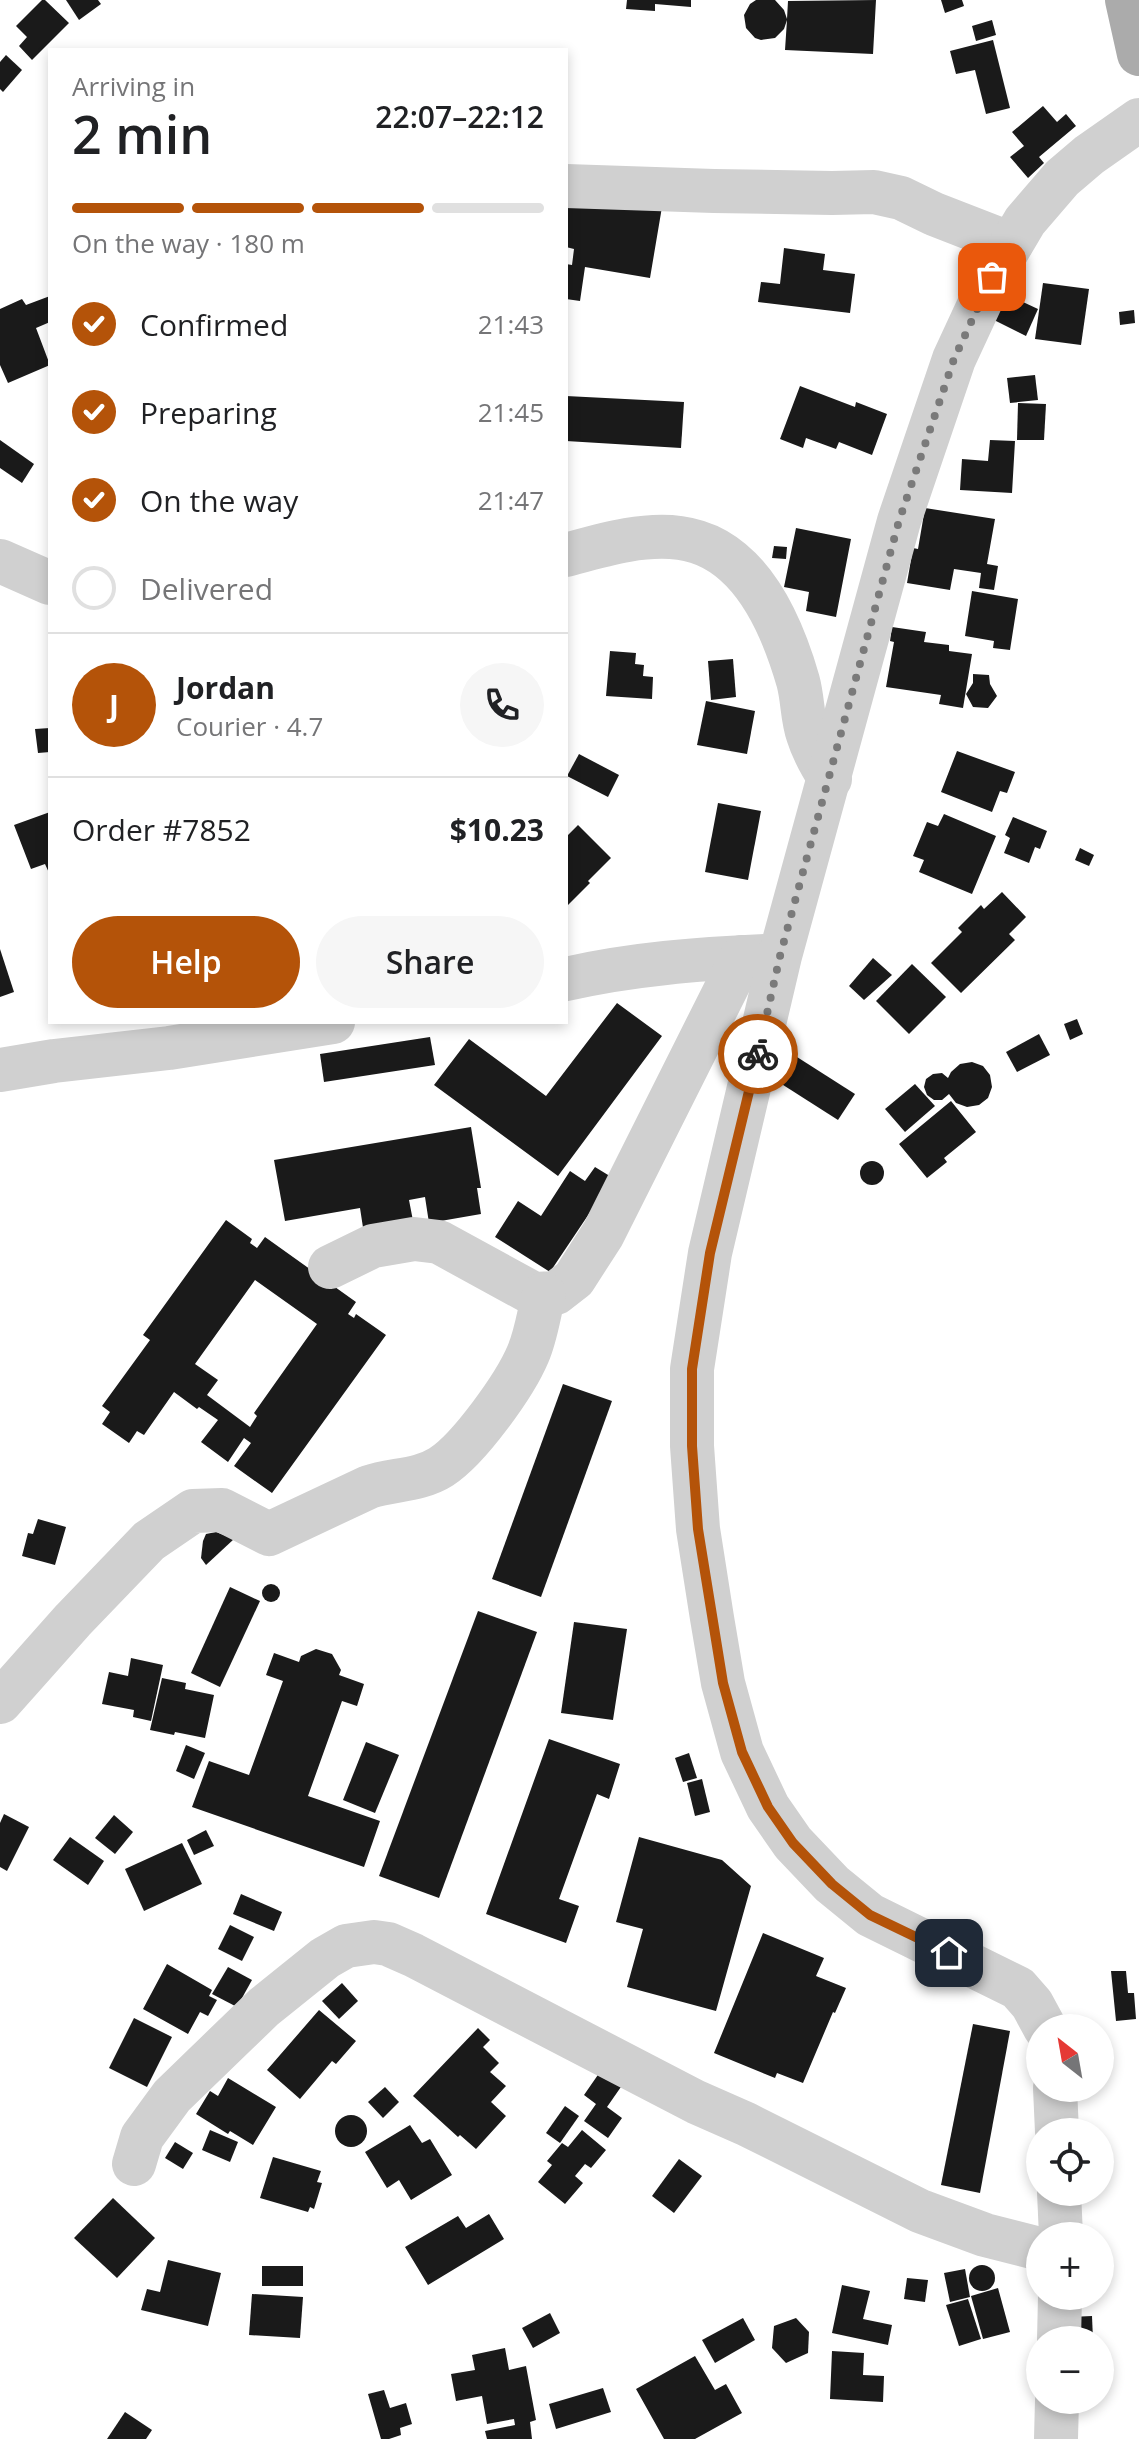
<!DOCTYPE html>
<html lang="en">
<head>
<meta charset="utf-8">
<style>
  :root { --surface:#fff; --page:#f6f6f6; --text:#202124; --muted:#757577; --line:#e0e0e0; --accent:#b45309 }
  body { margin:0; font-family:"Open Sans",sans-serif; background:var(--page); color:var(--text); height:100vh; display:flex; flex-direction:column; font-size:30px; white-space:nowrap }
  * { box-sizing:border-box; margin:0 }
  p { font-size:26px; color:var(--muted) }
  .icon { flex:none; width:44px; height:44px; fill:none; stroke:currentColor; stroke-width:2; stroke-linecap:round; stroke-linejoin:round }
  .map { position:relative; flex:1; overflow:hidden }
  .drawer { position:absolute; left:48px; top:48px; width:520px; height:976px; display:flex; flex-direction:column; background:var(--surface); border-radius:0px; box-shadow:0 4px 12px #0003 }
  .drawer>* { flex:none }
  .needle { width:52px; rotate:329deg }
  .fabs { position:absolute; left:1026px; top:2014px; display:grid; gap:16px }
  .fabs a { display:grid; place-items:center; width:88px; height:88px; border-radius:50%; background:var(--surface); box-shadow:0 4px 12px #0003; font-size:40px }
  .pin { position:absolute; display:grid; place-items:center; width:68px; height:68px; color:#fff; margin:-34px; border-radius:16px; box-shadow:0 4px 12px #0006 }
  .courier { position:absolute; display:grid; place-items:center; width:80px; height:80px; margin:-40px; border:6px solid #b45309; border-radius:50%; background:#fff; color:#222; box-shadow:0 2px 10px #0007 }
  .head em { font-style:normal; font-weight:600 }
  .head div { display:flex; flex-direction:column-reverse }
  .head { display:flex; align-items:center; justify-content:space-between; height:136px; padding:0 24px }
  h1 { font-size:52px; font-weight:600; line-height:60px }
  .bar { display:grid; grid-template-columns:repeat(4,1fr); gap:12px 8px; align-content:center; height:96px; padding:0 24px }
  .bar i { height:10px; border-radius:6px; background:var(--line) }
  .bar .current { background:var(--accent) }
  .bar p { grid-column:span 4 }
  .line { display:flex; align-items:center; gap:20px; padding:0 24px; border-top:2px solid var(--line) }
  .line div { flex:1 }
  .round { display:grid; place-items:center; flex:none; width:84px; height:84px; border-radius:42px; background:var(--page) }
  ol { padding:0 24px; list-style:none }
  li { display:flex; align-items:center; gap:24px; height:88px }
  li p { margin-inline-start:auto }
  li .icon { padding:8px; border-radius:50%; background:var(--accent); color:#fff; stroke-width:4 }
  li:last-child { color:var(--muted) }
  li i { width:44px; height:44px; border:4px solid var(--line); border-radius:50% }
  .cta { display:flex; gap:16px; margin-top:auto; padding:16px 24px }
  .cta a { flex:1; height:92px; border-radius:48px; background:var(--accent); color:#fff; font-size:32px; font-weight:600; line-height:92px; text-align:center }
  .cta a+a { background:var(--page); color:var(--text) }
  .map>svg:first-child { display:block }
  .building { fill:#1a1a1a; fill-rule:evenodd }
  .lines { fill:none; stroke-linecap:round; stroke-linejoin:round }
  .minor { stroke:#d0d0d0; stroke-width:44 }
  .major { stroke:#ababab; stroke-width:44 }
  .done { stroke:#7a7a7a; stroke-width:8; stroke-dasharray:0 14.4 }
  .route { stroke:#b45309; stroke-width:10 }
</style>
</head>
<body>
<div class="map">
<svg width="1139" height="2439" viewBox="0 0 1139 2439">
  <rect width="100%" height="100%" fill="#fff"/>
  <g class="building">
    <path d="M 42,0 L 45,0 L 69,23 L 32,60 L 19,46 L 27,37 L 16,26 Z"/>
    <path d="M 66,0 L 98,0 L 101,4 L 79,20 Z"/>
    <path d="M 627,0 L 691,0 L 691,7 L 655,4 L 655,11 L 626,9 Z"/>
    <path d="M 756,0 L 775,0 L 784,10 L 787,19 L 788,1 L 876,0 L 873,54 L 785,50 L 787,20 L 784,29 L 775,38 L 761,40 L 755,38 L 746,28 L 744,15 L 750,4 Z"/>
    <path d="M 941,0 L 962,0 L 964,6 L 945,13 Z"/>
    <path d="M 992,20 L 996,35 L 976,41 L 972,26 Z"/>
    <path d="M 993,40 L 1010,108 L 986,114 L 975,70 L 956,74 L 950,51 Z"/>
    <path d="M 6,55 L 22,70 L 3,92 L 0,89 L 0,62 Z"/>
    <path d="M 1043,106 L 1057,122 L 1066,114 L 1076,126 L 1039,157 L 1044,163 L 1028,178 L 1010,157 L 1024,146 L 1012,132 Z"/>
    <path d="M 566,192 L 662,207 L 650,278 L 585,267 L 580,301 L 566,299 L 566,264 L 572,265 L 574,249 L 566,247 Z"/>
    <path d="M 784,248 L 825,254 L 823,270 L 855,274 L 850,313 L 758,302 L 761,282 L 780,284 Z"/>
    <path d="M 1043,283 L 1089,289 L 1081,345 L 1035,339 Z"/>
    <path d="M 1006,294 L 1038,309 L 1026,336 L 994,320 Z"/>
    <path d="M 50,296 L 50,322 L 36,328 L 50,365 L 8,383 L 0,365 L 0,309 L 22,299 L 26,305 Z"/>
    <path d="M 1134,310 L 1135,323 L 1120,325 L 1119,312 Z"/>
    <path d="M 1035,375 L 1038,400 L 1010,403 L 1007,378 Z"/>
    <path d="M 800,386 L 855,407 L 856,402 L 887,414 L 872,455 L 839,442 L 836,449 L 806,438 L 803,448 L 780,439 Z"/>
    <path d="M 566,396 L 684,402 L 681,448 L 566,441 Z"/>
    <path d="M 1018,403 L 1046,404 L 1044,440 L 1017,440 Z"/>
    <path d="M 0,440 L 34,464 L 22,483 L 0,468 Z"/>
    <path d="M 990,440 L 1015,441 L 1012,493 L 960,490 L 962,459 L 988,461 Z"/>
    <path d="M 925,508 L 995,519 L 987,564 L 998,566 L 994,590 L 979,588 L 981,573 L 954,569 L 950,590 L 907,583 L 913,548 L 918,549 Z"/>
    <path d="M 796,528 L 851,539 L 836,617 L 806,611 L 809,592 L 784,587 Z"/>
    <path d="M 774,546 L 787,547 L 786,559 L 772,558 Z"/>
    <path d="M 972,591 L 1018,599 L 1010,650 L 993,648 L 994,641 L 965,636 Z"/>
    <path d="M 892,627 L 926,632 L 924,642 L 949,645 L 949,651 L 972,654 L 963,708 L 939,704 L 941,695 L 886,687 L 894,642 L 890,641 Z"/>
    <path d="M 610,651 L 636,653 L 635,664 L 644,665 L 643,676 L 653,677 L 652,699 L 606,696 Z"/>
    <path d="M 733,659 L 736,697 L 711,700 L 708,661 Z"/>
    <path d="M 973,674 L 989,675 L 990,684 L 997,696 L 988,708 L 973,707 L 966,694 L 973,683 Z"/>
    <path d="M 706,701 L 755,711 L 747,754 L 697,745 Z"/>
    <path d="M 50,728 L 50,752 L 38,753 L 35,729 Z"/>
    <path d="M 957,751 L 1015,772 L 1007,793 L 1000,791 L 992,812 L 941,792 Z"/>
    <path d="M 579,754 L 619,775 L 608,797 L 567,776 Z"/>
    <path d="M 718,803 L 761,811 L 748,880 L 705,872 Z"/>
    <path d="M 50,812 L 50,875 L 45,864 L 31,869 L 14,825 Z"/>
    <path d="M 944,814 L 996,836 L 972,894 L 919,872 L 924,860 L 913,856 L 927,822 L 938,826 Z"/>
    <path d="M 1013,817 L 1047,831 L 1040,849 L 1035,847 L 1029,863 L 1004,853 L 1010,838 L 1005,835 Z"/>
    <path d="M 578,825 L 611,858 L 588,881 L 590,883 L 566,907 L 566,837 Z"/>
    <path d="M 1080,848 L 1094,855 L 1089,866 L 1075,860 Z"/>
    <path d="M 1002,892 L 1026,917 L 1009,934 L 1015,940 L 961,993 L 931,963 L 962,932 L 958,928 L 981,905 L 984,909 Z"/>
    <path d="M 0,949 L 14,992 L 0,997 Z"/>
    <path d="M 873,958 L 892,975 L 864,1000 L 849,986 Z"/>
    <path d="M 912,964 L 946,997 L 909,1034 L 876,1001 Z"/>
    <path d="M 617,1003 L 662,1036 L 558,1176 L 434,1085 L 469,1039 L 546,1096 Z"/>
    <path d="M 1077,1019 L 1083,1034 L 1070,1040 L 1064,1024 Z"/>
    <path d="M 1039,1034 L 1050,1055 L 1017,1072 L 1006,1052 Z"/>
    <path d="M 430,1037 L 435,1065 L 324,1082 L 320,1054 Z"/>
    <path d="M 797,1057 L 855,1094 L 838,1120 L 780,1083 Z"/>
    <path d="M 972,1062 L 983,1066 L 990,1075 L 992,1087 L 988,1098 L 979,1105 L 967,1107 L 956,1103 L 949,1094 L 942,1100 L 934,1100 L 927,1095 L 924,1087 L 926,1079 L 933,1074 L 942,1073 L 948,1078 L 951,1072 L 960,1064 Z"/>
    <path d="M 915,1084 L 935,1106 L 905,1132 L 885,1109 Z"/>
    <path d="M 951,1101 L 976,1132 L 944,1158 L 947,1162 L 927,1178 L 899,1144 Z"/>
    <path d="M 471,1127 L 481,1188 L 477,1188 L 481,1214 L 429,1223 L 425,1197 L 409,1200 L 414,1226 L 364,1234 L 360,1208 L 285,1221 L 274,1160 Z"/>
    <circle cx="872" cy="1173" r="12"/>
    <path d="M 595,1167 L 613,1178 L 550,1272 L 495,1237 L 518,1201 L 541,1216 L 570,1171 L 585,1181 Z"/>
    <path d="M 226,1220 L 252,1239 L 250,1243 L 257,1248 L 265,1237 L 356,1302 L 348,1314 L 354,1318 L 356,1314 L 386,1335 L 272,1493 L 234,1466 L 251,1443 L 244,1438 L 228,1462 L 201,1442 L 218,1420 L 199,1407 L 197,1409 L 174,1392 L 144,1435 L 137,1431 L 129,1443 L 102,1424 L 110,1412 L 102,1406 L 150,1340 L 143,1335 ZM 255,1280 L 317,1324 L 254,1413 L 257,1416 L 250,1427 L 207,1395 L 218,1380 L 195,1364 Z"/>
    <path d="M 563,1384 L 612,1401 L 541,1597 L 492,1579 Z"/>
    <path d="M 38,1519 L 66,1527 L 55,1565 L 22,1556 L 28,1533 L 33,1534 Z"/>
    <path d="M 216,1532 L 234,1539 L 206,1565 L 201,1558 L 203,1541 L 206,1534 Z"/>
    <circle cx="271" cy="1593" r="9"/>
    <path d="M 230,1587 L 260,1601 L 220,1687 L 191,1673 Z"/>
    <path d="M 478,1611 L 537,1632 L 439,1898 L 379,1876 Z"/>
    <path d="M 574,1622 L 627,1629 L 613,1720 L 561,1713 Z"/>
    <path d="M 316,1649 L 332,1654 L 341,1670 L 339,1675 L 364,1684 L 357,1706 L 342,1701 L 308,1796 L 380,1821 L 364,1867 L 192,1807 L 209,1761 L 249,1775 L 283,1681 L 266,1675 L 274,1653 L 299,1662 L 301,1656 Z"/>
    <path d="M 131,1658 L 163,1665 L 151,1721 L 133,1717 L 134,1710 L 102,1704 L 109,1672 L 128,1676 Z"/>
    <path d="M 162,1678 L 186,1683 L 185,1689 L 214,1695 L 205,1738 L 175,1732 L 174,1735 L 150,1730 Z"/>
    <path d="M 549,1739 L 620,1764 L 609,1799 L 597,1794 L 559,1899 L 579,1906 L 566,1943 L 486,1914 Z"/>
    <path d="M 366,1742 L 399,1755 L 375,1813 L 343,1800 Z"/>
    <path d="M 186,1745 L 205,1753 L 194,1779 L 176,1771 Z"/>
    <path d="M 689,1753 L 697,1778 L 683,1782 L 675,1758 Z"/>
    <path d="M 702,1779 L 710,1812 L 695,1816 L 687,1783 Z"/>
    <path d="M 4,1814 L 29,1827 L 7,1871 L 0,1867 L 0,1823 Z"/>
    <path d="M 114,1815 L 133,1832 L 115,1854 L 95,1838 Z"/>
    <path d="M 206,1830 L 214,1846 L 194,1855 L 187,1840 Z"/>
    <path d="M 70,1837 L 104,1861 L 88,1885 L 53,1860 Z"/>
    <path d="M 639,1837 L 722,1860 L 751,1886 L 716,2011 L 627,1987 L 643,1929 L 616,1922 Z"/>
    <path d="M 182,1843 L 202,1884 L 144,1911 L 125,1869 Z"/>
    <path d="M 241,1894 L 282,1912 L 274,1931 L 233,1914 Z"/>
    <path d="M 230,1925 L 254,1937 L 242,1961 L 218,1949 Z"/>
    <path d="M 763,1933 L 824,1958 L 816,1976 L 846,1988 L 835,2013 L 833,2012 L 803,2083 L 777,2073 L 775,2078 L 714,2053 Z"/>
    <path d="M 167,1964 L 212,1990 L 209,1996 L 217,2000 L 208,2016 L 200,2012 L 188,2034 L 143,2009 Z"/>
    <path d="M 228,1967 L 252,1980 L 237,2007 L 212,1994 Z"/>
    <path d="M 1111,1971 L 1126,1971 L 1128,1993 L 1134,1993 L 1136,2019 L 1116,2021 Z"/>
    <path d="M 342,1983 L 358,2001 L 339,2019 L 322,2001 Z"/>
    <path d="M 319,2010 L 356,2041 L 336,2064 L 332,2061 L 300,2099 L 267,2070 Z"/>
    <path d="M 134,2018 L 172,2037 L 147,2087 L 109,2068 Z"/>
    <path d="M 973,2024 L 1010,2031 L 980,2193 L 941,2185 Z"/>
    <path d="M 478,2028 L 490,2040 L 483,2047 L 499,2063 L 490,2072 L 506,2086 L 491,2102 L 506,2116 L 476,2149 L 460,2135 L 458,2137 L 413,2096 Z"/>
    <path d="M 602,2069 L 623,2084 L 607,2107 L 622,2118 L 608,2138 L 584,2121 L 596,2104 L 584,2095 Z"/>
    <path d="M 228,2078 L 276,2107 L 253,2145 L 230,2131 L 228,2134 L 196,2114 L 210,2091 L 218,2096 Z"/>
    <path d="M 385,2087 L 399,2102 L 383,2118 L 368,2102 Z"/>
    <path d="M 565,2106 L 579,2116 L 560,2143 L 546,2133 Z"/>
    <circle cx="351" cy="2131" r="16"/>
    <path d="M 410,2125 L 422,2143 L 430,2139 L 452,2175 L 411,2200 L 399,2180 L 387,2188 L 365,2152 Z"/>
    <path d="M 210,2130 L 238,2142 L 230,2162 L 202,2150 Z"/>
    <path d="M 582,2130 L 606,2150 L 591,2168 L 585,2164 L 575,2176 L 583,2183 L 565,2204 L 538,2182 L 552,2165 L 547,2161 L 562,2143 L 568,2147 Z"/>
    <path d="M 175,2142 L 193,2153 L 183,2169 L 165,2158 Z"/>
    <path d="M 273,2157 L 321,2171 L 317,2182 L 322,2183 L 314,2209 L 310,2207 L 308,2212 L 260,2198 Z"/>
    <path d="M 679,2159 L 702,2176 L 674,2213 L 652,2196 Z"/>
    <path d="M 113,2198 L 155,2238 L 117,2278 L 74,2238 Z"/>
    <path d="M 489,2214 L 504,2239 L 428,2285 L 405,2247 L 458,2216 L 466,2228 Z"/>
    <path d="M 168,2260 L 221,2273 L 208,2326 L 141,2310 L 147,2289 L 160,2292 Z"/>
    <circle cx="982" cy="2278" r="13"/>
    <rect x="262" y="2266" width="41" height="20"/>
    <path d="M 965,2269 L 970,2297 L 950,2302 L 944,2273 Z"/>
    <path d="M 907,2278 L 928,2280 L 925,2302 L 904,2299 Z"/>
    <path d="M 842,2285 L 870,2291 L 863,2319 L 892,2325 L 888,2345 L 832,2333 Z"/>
    <path d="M 998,2288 L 1010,2332 L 983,2339 L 971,2296 Z"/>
    <path d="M 252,2294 L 303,2297 L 300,2338 L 249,2335 Z"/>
    <path d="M 968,2299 L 981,2339 L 959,2346 L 946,2305 Z"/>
    <path d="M 550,2313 L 560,2333 L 533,2348 L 522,2328 Z"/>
    <path d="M 1092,2316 L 1093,2340 L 1071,2340 L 1070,2317 Z"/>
    <path d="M 743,2318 L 755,2340 L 715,2363 L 702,2340 Z"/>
    <path d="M 796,2318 L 809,2332 L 808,2353 L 786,2363 L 772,2348 L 774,2326 Z"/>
    <path d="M 505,2348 L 509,2370 L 526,2366 L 536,2420 L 530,2422 L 532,2439 L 487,2439 L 485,2431 L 515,2425 L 514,2419 L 487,2424 L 482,2396 L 456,2401 L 451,2374 L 475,2370 L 472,2355 Z"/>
    <path d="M 832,2351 L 864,2353 L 863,2375 L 884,2376 L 883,2402 L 830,2399 Z"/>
    <path d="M 695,2356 L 715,2390 L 726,2384 L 742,2413 L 695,2439 L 664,2439 L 636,2389 Z"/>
    <path d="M 603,2388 L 611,2412 L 556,2429 L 549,2404 Z"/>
    <path d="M 384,2390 L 390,2408 L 406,2403 L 412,2424 L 400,2428 L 401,2435 L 389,2439 L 381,2439 L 368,2394 Z"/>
    <path d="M 125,2412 L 152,2430 L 146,2439 L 107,2439 Z"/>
  </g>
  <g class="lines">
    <g class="minor">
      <path d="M 566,186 L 714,191 L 832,193 L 874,192 L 901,198 L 934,214 L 1011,244"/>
      <path d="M 566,555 C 603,545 642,533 680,538 C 748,547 781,622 798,681 C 803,699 802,718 808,735 C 813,751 821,765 830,779"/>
      <path d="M 0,561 L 50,583"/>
      <path d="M 566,979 C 632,964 698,959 766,956"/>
      <path d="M 0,1070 L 54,1061 L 169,1048 L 333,1022"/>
      <path d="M 330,1267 L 373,1246 L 414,1239 L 439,1242 L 534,1294 L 556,1293 L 574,1279 L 603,1234 L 742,957"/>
      <path d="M 0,1702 L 73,1620 L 149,1541 L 193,1511 L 222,1510 L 269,1534 L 369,1487 C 392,1479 419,1481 441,1467 C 469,1449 515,1385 528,1354 C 536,1336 539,1313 544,1294"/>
      <path d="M 1045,2028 L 1032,2004 L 1018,1988 L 870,1915 L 832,1884 L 793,1843 L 768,1807 L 742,1752 L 723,1683 L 712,1618 L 698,1529 L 692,1446 L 692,1369 L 710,1253 L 780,956 L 899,521 L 954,359 L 992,277 L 1025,221 L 1062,178 L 1089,155 L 1139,120"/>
      <path d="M 1055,2088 L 1057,2132"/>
      <path d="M 134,2164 L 142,2137 L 172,2096 L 264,2007 L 325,1958 L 346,1946 L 374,1942 L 388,1944 L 413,1955 L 696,2102 L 746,2124 L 920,2211 L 985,2235 L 1040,2249"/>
      <path d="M 1059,2192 L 1061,2236"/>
      <path d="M 1059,2340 L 1060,2296"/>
      <path d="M 1056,2439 L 1057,2400"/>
    </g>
    <path class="major" d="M 1127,0 L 1139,54"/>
  </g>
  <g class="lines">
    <path class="done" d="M 758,1054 L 780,956 L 899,521 L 954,359 L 992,277"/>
    <path class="route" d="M 758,1054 L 710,1253 L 692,1369 L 692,1446 L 698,1529 L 723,1683 L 742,1752 L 768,1807 L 793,1843 L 832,1884 L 870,1915 L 949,1953"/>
  </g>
</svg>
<div class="fabs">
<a><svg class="needle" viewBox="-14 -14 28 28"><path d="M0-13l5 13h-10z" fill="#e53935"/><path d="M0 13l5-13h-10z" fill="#757577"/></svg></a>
<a><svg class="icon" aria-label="locate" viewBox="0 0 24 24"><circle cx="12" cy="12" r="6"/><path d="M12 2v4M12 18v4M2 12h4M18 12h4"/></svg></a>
<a>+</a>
<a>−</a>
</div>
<div class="pin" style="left:992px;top:277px;background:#ea580c"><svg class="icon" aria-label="bag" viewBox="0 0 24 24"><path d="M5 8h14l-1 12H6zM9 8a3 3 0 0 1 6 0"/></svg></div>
<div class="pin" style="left:949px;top:1953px;background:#1f2937"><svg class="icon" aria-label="home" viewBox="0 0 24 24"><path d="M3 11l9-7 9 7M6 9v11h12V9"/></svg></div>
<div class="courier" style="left:758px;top:1054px"><svg class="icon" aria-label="bike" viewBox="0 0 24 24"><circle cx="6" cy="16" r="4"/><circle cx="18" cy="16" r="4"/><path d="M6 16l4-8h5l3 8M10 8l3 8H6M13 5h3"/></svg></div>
<section class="drawer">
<div class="head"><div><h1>2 min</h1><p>Arriving in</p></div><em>22:07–22:12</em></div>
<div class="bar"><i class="current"></i><i class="current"></i><i class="current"></i><i></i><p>On the way · 180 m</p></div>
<ol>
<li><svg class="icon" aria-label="check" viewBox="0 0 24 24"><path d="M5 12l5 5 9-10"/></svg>Confirmed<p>21:43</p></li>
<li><svg class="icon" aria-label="check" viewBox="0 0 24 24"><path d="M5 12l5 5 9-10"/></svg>Preparing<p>21:45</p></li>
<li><svg class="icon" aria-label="check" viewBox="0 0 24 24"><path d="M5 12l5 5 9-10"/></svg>On the way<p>21:47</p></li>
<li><i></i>Delivered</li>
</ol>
<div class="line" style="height:144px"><b class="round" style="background:var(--accent);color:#fff">J</b><div><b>Jordan</b><p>Courier · 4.7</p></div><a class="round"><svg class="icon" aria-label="phone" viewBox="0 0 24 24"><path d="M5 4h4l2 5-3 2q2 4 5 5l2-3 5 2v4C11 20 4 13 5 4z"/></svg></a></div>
<div class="line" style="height:104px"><div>Order #7852</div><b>$10.23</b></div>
<div class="cta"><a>Help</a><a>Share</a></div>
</section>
</div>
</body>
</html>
